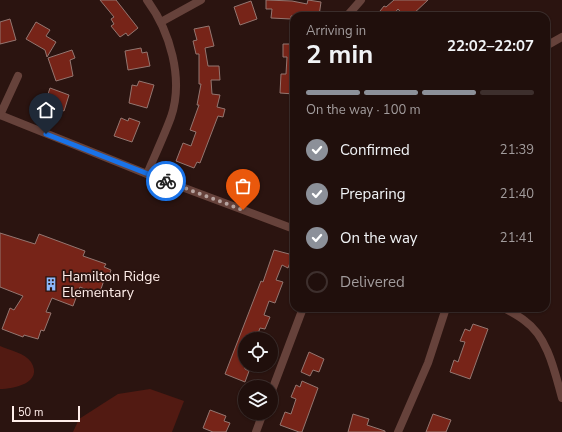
<!DOCTYPE html>
<html lang="en">
<head>
<meta charset="utf-8">
<style>
  :root { --surface:#200f0c; --page:#2d1d1a; --text:#f1f3f6; --muted:#a29c9d; --line:#3d2f2d; --accent:#8c9099 }
  body { margin:0; font-family:"Nunito Sans",sans-serif; background:var(--page); color:var(--text); height:100vh; display:flex; flex-direction:column; font-size:15px; white-space:nowrap }
  * { box-sizing:border-box; margin:0 }
  p { font-size:13px; color:var(--muted) }
  .icon { flex:none; width:22px; height:22px; fill:none; stroke:currentColor; stroke-width:2; stroke-linecap:round; stroke-linejoin:round }
  .map { position:relative; flex:1; overflow:hidden }
  .details { position:absolute; left:290px; top:12px; width:260px; height:300px; display:flex; flex-direction:column; background:var(--surface); border-radius:12px; box-shadow:0 1px 3px #0004,0 0 0 1px var(--line) }
  .details>* { flex:none }
  .tools { position:absolute; left:238px; top:332px; display:grid; gap:8px }
  .tools a { display:grid; place-items:center; width:40px; height:40px; border-radius:50%; background:var(--surface); box-shadow:0 1px 3px #0004,0 0 0 1px var(--line); font-size:20px }
  .scale { position:absolute; left:12px; bottom:10px; width:68px; box-sizing:border-box; padding-left:4px; border:2px solid #ffeeea; border-top:0; font-size:11px; line-height:14px; white-space:nowrap; color:#ffeeea; -webkit-text-stroke:3px #2b1410; paint-order:stroke }
  .pin { position:absolute; display:grid; place-items:center; width:34px; height:34px; color:#fff; margin:-41px -17px; border-radius:50% 50% 50% 0; rotate:-45deg; box-shadow:0 0 4px #0007 }
  .pin .icon { rotate:45deg }
  .courier { position:absolute; display:grid; place-items:center; width:40px; height:40px; margin:-20px; border:3px solid #1a73e8; border-radius:50%; background:#fff; color:#222; box-shadow:0 1px 5px #0007 }
  .overview em { font-style:normal; font-weight:700 }
  .overview div { display:flex; flex-direction:column-reverse }
  .overview { display:flex; align-items:center; justify-content:space-between; height:68px; padding:0 16px }
  h1 { font-size:26px; font-weight:700; line-height:30px }
  .bar { display:grid; grid-template-columns:repeat(4,1fr); gap:6px 4px; align-content:center; height:48px; padding:0 16px }
  .bar i { height:5px; border-radius:3px; background:var(--line) }
  .bar .current { background:var(--accent) }
  .bar p { grid-column:span 4 }
  ol { padding:0 16px; list-style:none }
  li { display:flex; align-items:center; gap:12px; height:44px }
  li p { margin-inline-start:auto }
  li .icon { padding:4px; border-radius:50%; background:var(--accent); color:#fff; stroke-width:4 }
  li:last-child { color:var(--muted) }
  li i { width:22px; height:22px; border:2px solid var(--line); border-radius:50% }
  .map>svg:first-child { display:block }
  .green { fill:#521a12 }
  .building { fill:#772418; stroke:#947670 }
  .lines { fill:none; stroke-linecap:round; stroke-linejoin:round }
  .minor { stroke:#66423b; stroke-width:8 }
  .done { stroke:#b5a29e; stroke-width:4; stroke-dasharray:0 7.2 }
  .route { stroke:#1a73e8; stroke-width:5 }
  .labels { text-anchor:middle; stroke-width:3.5; stroke-linejoin:round; paint-order:stroke }
  .poi-label { font-size:14px; fill:#ffeeea; stroke:#2b1410; text-anchor:start }
</style>
</head>
<body>
<div class="map">
<svg width="562" height="432" viewBox="0 0 562 432">
  <rect width="100%" height="100%" fill="#2b1410"/>
  <g class="green">
    <path d="M 0,346 C 9,350 25,353 31,362 C 44,383 13,389 0,389 Z"/>
    <path d="M 150,389 L 184,401 L 172,432 L 73,432 L 79,419 L 118,394 Z"/>
  </g>
  <g class="building">
    <path d="M 100,0 L 116,0 L 138,28 L 128,36 L 126,33 L 120,37 L 111,26 L 114,24 L 111,19 L 114,17 Z"/>
    <path d="M 266,0 L 292,1 L 307,4 L 308,0 L 321,2 L 319,16 L 291,16 L 291,19 L 271,18 L 272,9 L 266,9 Z"/>
    <path d="M 394,0 L 428,0 L 411,16 L 404,16 L 398,9 L 392,16 L 376,16 L 384,6 L 386,7 Z"/>
    <path d="M 251,1 L 257,19 L 240,25 L 234,7 Z"/>
    <path d="M 10,19 L 16,40 L 0,44 L 0,22 Z"/>
    <path d="M 36,22 L 50,30 L 46,36 L 56,42 L 47,57 L 45,50 L 26,39 Z"/>
    <path d="M 209,26 L 214,46 L 205,48 L 208,66 L 219,66 L 220,80 L 211,80 L 212,94 L 220,95 L 217,107 L 225,109 L 223,117 L 218,116 L 200,163 L 197,162 L 194,168 L 176,161 L 183,143 L 191,146 L 196,132 L 190,130 L 199,105 L 197,105 L 201,84 L 199,84 L 199,54 L 196,54 L 193,41 L 197,40 L 194,29 Z"/>
    <path d="M 283,44 L 294,44 L 294,94 L 280,93 L 281,74 L 286,74 L 287,57 L 283,57 Z"/>
    <path d="M 141,48 L 142,53 L 147,52 L 150,66 L 128,70 L 125,51 Z"/>
    <path d="M 72,50 L 75,58 L 70,60 L 73,76 L 56,81 L 48,58 Z"/>
    <path d="M 139,81 L 154,85 L 147,108 L 129,103 L 132,85 L 137,86 Z"/>
    <path d="M 50,88 L 69,95 L 64,111 L 56,108 L 54,113 L 43,109 Z"/>
    <path d="M 121,118 L 128,121 L 129,118 L 140,122 L 132,142 L 114,136 Z"/>
    <path d="M 0,233 L 35,244 L 39,234 L 85,251 L 83,256 L 106,264 L 104,267 L 111,270 L 107,281 L 104,280 L 99,295 L 80,287 L 73,306 L 52,298 L 46,312 L 51,313 L 44,331 L 41,330 L 38,339 L 24,335 L 23,337 L 2,329 L 10,308 L 14,310 L 23,296 L 0,287 Z"/>
    <path d="M 274,250 L 293,255 L 288,268 L 282,265 L 276,280 L 283,282 L 275,303 L 269,301 L 264,315 L 270,317 L 265,329 L 260,328 L 256,339 L 245,339 L 245,369 L 249,371 L 245,382 L 225,374 L 261,281 L 263,282 Z"/>
    <path d="M 473,324 L 488,329 L 470,379 L 450,372 L 454,360 L 458,362 L 465,342 L 460,341 L 465,329 L 470,331 Z"/>
    <path d="M 309,352 L 324,359 L 319,372 L 313,370 L 310,376 L 301,372 Z"/>
    <path d="M 302,381 L 318,388 L 302,432 L 299,432 L 280,425 L 285,412 L 291,414 L 296,399 L 291,397 L 296,385 L 300,387 Z"/>
    <path d="M 210,410 L 226,416 L 224,421 L 230,423 L 226,432 L 213,432 L 203,428 Z"/>
    <path d="M 353,414 L 369,419 L 367,425 L 385,431 L 385,432 L 348,432 Z"/>
    <path d="M 433,414 L 451,420 L 446,432 L 426,432 Z"/>
  </g>
  <g class="lines">
    <g class="minor">
      <path d="M 147,0 C 170,31 184,79 171,117 C 164,136 155,155 147,174"/>
      <path d="M 347,16 L 361,0"/>
      <path d="M 161,22 L 201,0"/>
      <path d="M 546,46 L 562,37"/>
      <path d="M 0,115 L 147,174 L 294,229"/>
      <path d="M 0,115 L 18,76"/>
      <path d="M 504,308 C 511,312 519,316 525,321 C 548,337 555,373 562,398"/>
      <path d="M 271,393 L 303,308"/>
      <path d="M 256,432 L 263,413"/>
      <path d="M 398,432 L 428,363 L 446,308"/>
    </g>
  </g>
  <g class="lines">
    <path class="done" d="M 166,181 L 243,210"/>
    <path class="route" d="M 46,134 L 166,181"/>
  </g>
  <defs>
    <g id="building-bare" transform="scale(1.08)"><path d="M-4-6H4V6H1V3H-1V6H-4ZM-2.5-4.3h1.7v1.8h-1.7ZM.8-4.3h1.7v1.8H.8ZM-2.5-1h1.7V.8h-1.7ZM.8-1h1.7V.8H.8Z" fill="#8db9fc" stroke="#2b1410" stroke-width="2.5" paint-order="stroke"/></g>
  </defs>
  <g fill-rule="evenodd">
    <use href="#building-bare" x="51" y="284"/>
  </g>
  <g class="labels">
    <g class="poi-label">
      <text x="62" y="281">Hamilton Ridge<tspan x="62" dy="16">Elementary</tspan></text>
    </g>
  </g>
</svg>
<div class="tools">
<a><svg class="icon" aria-label="locate" viewBox="0 0 24 24"><circle cx="12" cy="12" r="6"/><path d="M12 2v4M12 18v4M2 12h4M18 12h4"/></svg></a>
<a><svg class="icon" aria-label="layers" viewBox="0 0 24 24"><path d="M12 4l9 5-9 5-9-5zM3 14l9 5 9-5"/></svg></a>
</div>
<div class="scale">50 m</div>
<div class="pin" style="left:243px;top:210px;background:#ea580c"><svg class="icon" aria-label="bag" viewBox="0 0 24 24"><path d="M5 8h14l-1 12H6zM9 8a3 3 0 0 1 6 0"/></svg></div>
<div class="pin" style="left:46px;top:134px;background:#1f2937"><svg class="icon" aria-label="home" viewBox="0 0 24 24"><path d="M3 11l9-7 9 7M6 9v11h12V9"/></svg></div>
<div class="courier" style="left:166px;top:181px"><svg class="icon" aria-label="bike" viewBox="0 0 24 24"><circle cx="6" cy="16" r="4"/><circle cx="18" cy="16" r="4"/><path d="M6 16l4-8h5l3 8M10 8l3 8H6M13 5h3"/></svg></div>
<section class="details">
<div class="overview"><div><h1>2 min</h1><p>Arriving in</p></div><em>22:02–22:07</em></div>
<div class="bar"><i class="current"></i><i class="current"></i><i class="current"></i><i></i><p>On the way · 100 m</p></div>
<ol>
<li><svg class="icon" aria-label="check" viewBox="0 0 24 24"><path d="M5 12l5 5 9-10"/></svg>Confirmed<p>21:39</p></li>
<li><svg class="icon" aria-label="check" viewBox="0 0 24 24"><path d="M5 12l5 5 9-10"/></svg>Preparing<p>21:40</p></li>
<li><svg class="icon" aria-label="check" viewBox="0 0 24 24"><path d="M5 12l5 5 9-10"/></svg>On the way<p>21:41</p></li>
<li><i></i>Delivered</li>
</ol>
</section>
</div>
</body>
</html>
